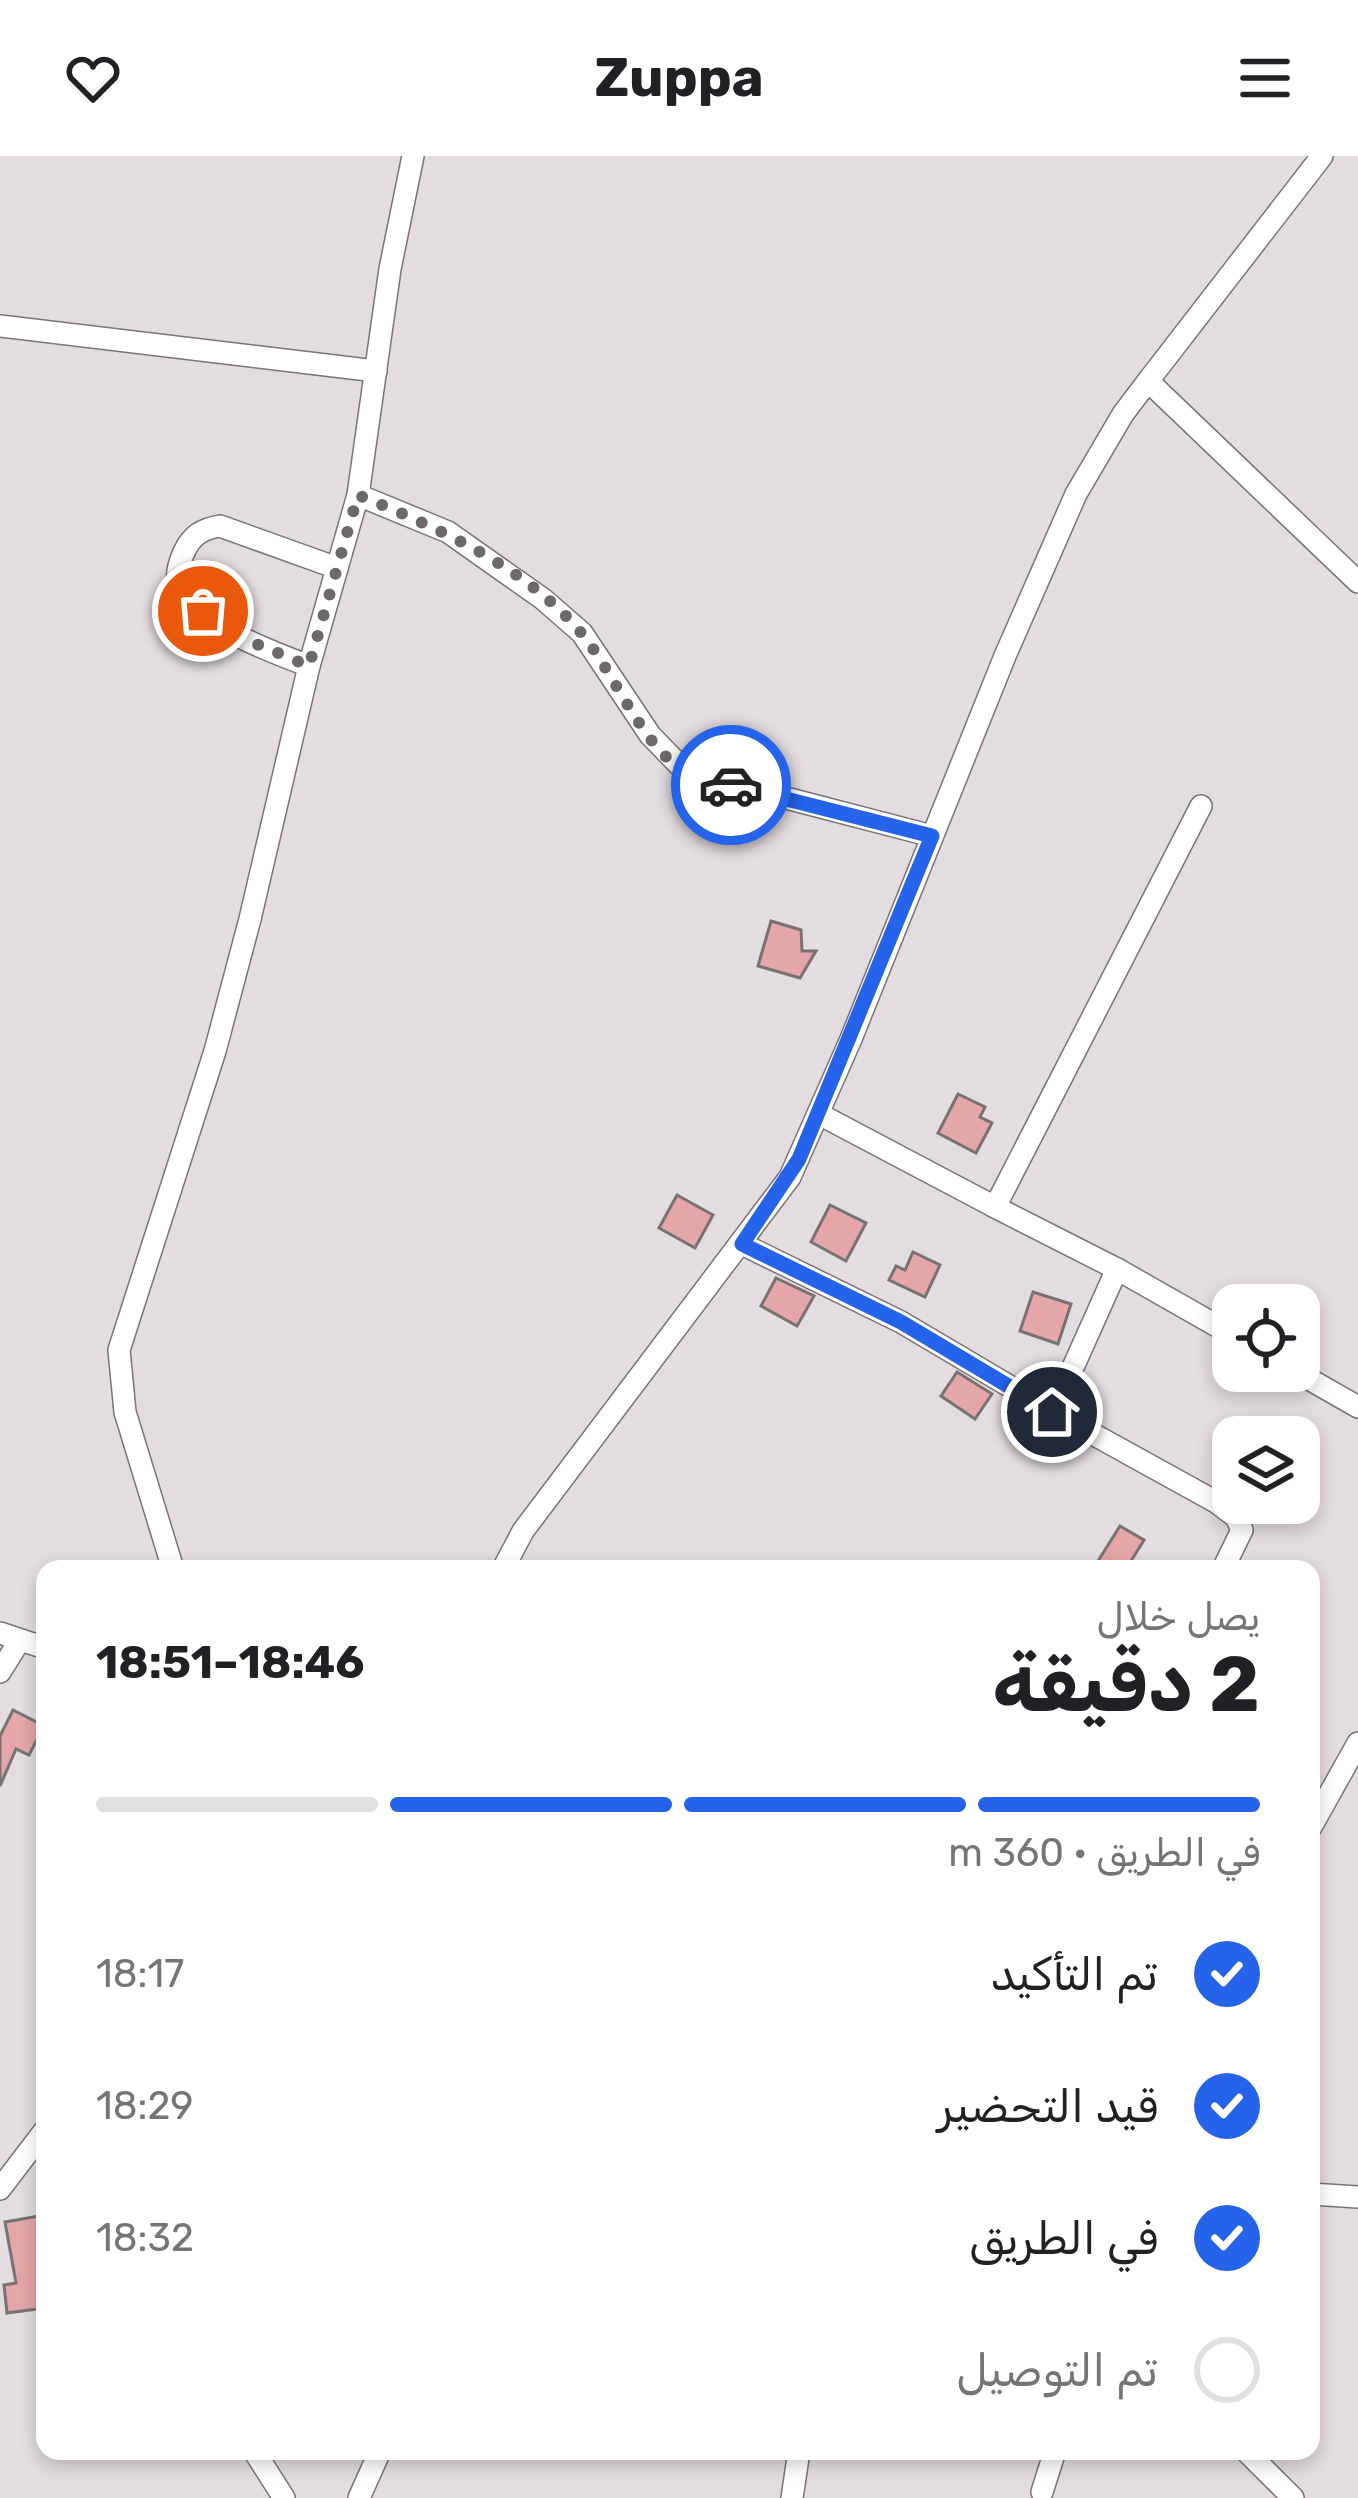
<!DOCTYPE html>
<html lang="ar">
<head>
<meta charset="utf-8">
<style>
  :root { --surface:#fff; --page:#f2f2f2; --text:#202124; --muted:#757577; --line:#e0e0e0; --accent:#2563eb }
  body { margin:0; font-family:Rubik,"Noto Sans Arabic",sans-serif; background:var(--page); color:var(--text); direction:rtl; height:100vh; display:flex; flex-direction:column; font-size:45px; white-space:nowrap }
  * { box-sizing:border-box; margin:0 }
  p { font-size:39px; color:var(--muted) }
  .icon { flex:none; width:66px; height:66px; fill:none; stroke:currentColor; stroke-width:2; stroke-linecap:round; stroke-linejoin:round }
  .map { position:relative; flex:1; overflow:hidden; direction:ltr }
  .panel { position:absolute; left:36px; top:1404px; width:1284px; height:900px; display:flex; flex-direction:column; background:var(--surface); border-radius:24px; box-shadow:0 6px 18px #0003; direction:rtl }
  .panel>* { flex:none }
  .buttons { position:absolute; left:1212px; top:1128px; display:grid; gap:24px }
  .buttons a { display:grid; place-items:center; width:108px; height:108px; border-radius:24px; background:var(--surface); box-shadow:0 6px 18px #0003; font-size:60px }
  .pin { position:absolute; display:grid; place-items:center; width:102px; height:102px; color:#fff; margin:-51px; border:6px solid #fff; border-radius:50%; box-shadow:0 3px 12px #0007 }
  .courier { position:absolute; display:grid; place-items:center; width:120px; height:120px; margin:-60px; border:9px solid #2563eb; border-radius:50%; background:#fff; color:#222; box-shadow:0 3px 15px #0007 }
  .summary em { font-style:normal; font-weight:700 }
  .summary div { display:flex; flex-direction:column-reverse }
  .summary { display:flex; align-items:center; justify-content:space-between; height:204px; padding:0 60px }
  h1 { font-size:78px; font-weight:700; line-height:90px }
  .bar { display:grid; grid-template-columns:repeat(4,1fr); gap:18px 12px; align-content:center; height:144px; padding:0 60px }
  .bar i { height:15px; border-radius:9px; background:var(--line) }
  .bar .selected { background:var(--accent) }
  .bar p { grid-column:span 4 }
  ol { padding:0 60px; list-style:none }
  li { display:flex; align-items:center; gap:36px; height:132px }
  li p { margin-inline-start:auto }
  li .icon { padding:12px; border-radius:50%; background:var(--accent); color:#fff; stroke-width:4 }
  li:last-child { color:var(--muted) }
  li i { width:66px; height:66px; border:6px solid var(--line); border-radius:50% }
  header { display:flex; justify-content:space-between; align-items:center; height:156px; padding:0 60px; background:var(--surface); font-size:54px; font-weight:700 }
  .map>svg:first-child { display:block }
  .building { fill:#e5a6a9; stroke:#797272; stroke-width:3 }
  .lines { fill:none; stroke-linecap:round; stroke-linejoin:round }
  .minor-casing { stroke:#7a7377; stroke-width:24 }
  .minor { stroke:#fff; stroke-width:21 }
  .done { stroke:#6d686a; stroke-width:12; stroke-dasharray:0 21.6 }
  .route { stroke:#2563eb; stroke-width:15 }
</style>
</head>
<body>
<header><svg class="icon" aria-label="menu" viewBox="0 0 24 24"><path d="M4 6h16M4 12h16M4 18h16"/></svg>Zuppa<svg class="icon" aria-label="heart" viewBox="0 0 24 24"><path d="M12 20l-8-8c-3-5 5-10 8-4 3-6 11-1 8 4z"/></svg></header>
<div class="map">
<svg width="1358" height="2342" viewBox="0 0 1358 2342">
  <rect width="100%" height="100%" fill="#e3dce0"/>
  <g class="building">
    <path d="M 771,765 L 801,774 L 802,795 L 816,795 L 800,822 L 758,810 Z"/>
    <path d="M 958,938 L 985,951 L 980,961 L 992,967 L 976,997 L 938,977 Z"/>
    <path d="M 677,1039 L 713,1059 L 695,1092 L 659,1072 Z"/>
    <path d="M 830,1049 L 866,1067 L 846,1105 L 811,1086 Z"/>
    <path d="M 913,1096 L 940,1109 L 925,1141 L 889,1124 L 896,1110 L 905,1114 Z"/>
    <path d="M 776,1122 L 814,1140 L 797,1170 L 761,1150 Z"/>
    <path d="M 1033,1136 L 1071,1148 L 1058,1188 L 1020,1175 Z"/>
    <path d="M 957,1216 L 992,1238 L 975,1263 L 941,1240 Z"/>
    <path d="M 1120,1370 L 1144,1384 L 1126,1413 L 1093,1413 Z"/>
    <path d="M 13,1554 L 44,1570 L 29,1599 L 16,1593 L 0,1630 L 0,1580 Z"/>
    <path d="M 39,2060 L 45,2092 L 45,2152 L 7,2157 L 4,2129 L 16,2127 L 5,2066 Z"/>
  </g>
  <g class="lines">
    <g class="minor-casing">
      <g id="minor">
        <path d="M 0,170 L 376,215"/>
        <path d="M 1148,225 L 1322,0"/>
        <path d="M 358,339 L 448,376 L 543,443 L 582,477 L 650,579 L 686,616 L 932,680"/>
        <path d="M 309,510 C 274,497 196,468 180,433 C 174,421 179,407 184,396 C 192,379 202,373 220,370 L 337,412"/>
        <path d="M 1201,650 L 995,1051 L 1117,1113 L 1233,1179"/>
        <path d="M 819,958 L 995,1051"/>
        <path d="M 742,1088 L 901,1166 L 1053,1256 L 1216,1346 L 1236,1361 L 1242,1374 L 1223,1413"/>
        <path d="M 1295,1215 L 1358,1251"/>
        <path d="M 1053,1256 L 1117,1113"/>
        <path d="M 173,1413 L 125,1256 L 119,1194 L 215,895 L 250,763 L 309,510 L 358,339 L 390,113 L 413,0"/>
        <path d="M 503,1413 L 523,1375 L 790,1021 L 851,883 L 1005,500 L 1076,338 L 1123,258 L 1148,225 L 1358,426"/>
        <path d="M 0,1477 L 45,1492"/>
        <path d="M 0,1516 L 20,1484"/>
        <path d="M 1311,1671 L 1358,1587"/>
        <path d="M 0,2033 L 45,1974"/>
        <path d="M 1311,2038 L 1358,2041"/>
        <path d="M 254,2295 L 284,2342"/>
        <path d="M 1246,2295 L 1293,2342"/>
        <path d="M 1042,2336 L 1055,2295"/>
        <path d="M 359,2342 L 380,2295"/>
        <path d="M 792,2342 L 799,2295"/>
      </g>
    </g>
    <use href="#minor" class="minor"/>
  </g>
  <g class="lines">
    <path class="done" d="M 203,455 L 247,484 L 309,510 L 358,339 C 436,371 527,411 582,478 C 614,516 643,593 687,617 C 700,624 716,626 731,629"/>
    <path class="route" d="M 731,629 L 932,680 L 799,1003 L 742,1088 L 901,1166 L 1052,1256"/>
  </g>
</svg>
<div class="buttons">
<a><svg class="icon" aria-label="locate" viewBox="0 0 24 24"><circle cx="12" cy="12" r="6"/><path d="M12 2v4M12 18v4M2 12h4M18 12h4"/></svg></a>
<a><svg class="icon" aria-label="layers" viewBox="0 0 24 24"><path d="M12 4l9 5-9 5-9-5zM3 14l9 5 9-5"/></svg></a>
</div>
<div class="pin" style="left:203px;top:455px;background:#ea580c"><svg class="icon" aria-label="bag" viewBox="0 0 24 24"><path d="M5 8h14l-1 12H6zM9 8a3 3 0 0 1 6 0"/></svg></div>
<div class="pin" style="left:1052px;top:1256px;background:#1f2937"><svg class="icon" aria-label="home" viewBox="0 0 24 24"><path d="M3 11l9-7 9 7M6 9v11h12V9"/></svg></div>
<div class="courier" style="left:731px;top:629px"><svg class="icon" aria-label="car" viewBox="0 0 24 24"><path d="M5 17H2v-5l4-1 3-4h7l3 4 3 1v5h-3M9 17h6M6 11h13"/><circle cx="7" cy="17" r="2"/><circle cx="17" cy="17" r="2"/></svg></div>
<section class="panel">
<div class="summary"><div><h1>2 دقيقة</h1><p>يصل خلال</p></div><em>18:46–18:51</em></div>
<div class="bar"><i class="selected"></i><i class="selected"></i><i class="selected"></i><i></i><p>في الطريق · 360 m</p></div>
<ol>
<li><svg class="icon" aria-label="check" viewBox="0 0 24 24"><path d="M5 12l5 5 9-10"/></svg>تم التأكيد<p>18:17</p></li>
<li><svg class="icon" aria-label="check" viewBox="0 0 24 24"><path d="M5 12l5 5 9-10"/></svg>قيد التحضير<p>18:29</p></li>
<li><svg class="icon" aria-label="check" viewBox="0 0 24 24"><path d="M5 12l5 5 9-10"/></svg>في الطريق<p>18:32</p></li>
<li><i></i>تم التوصيل</li>
</ol>
</section>
</div>
</body>
</html>
